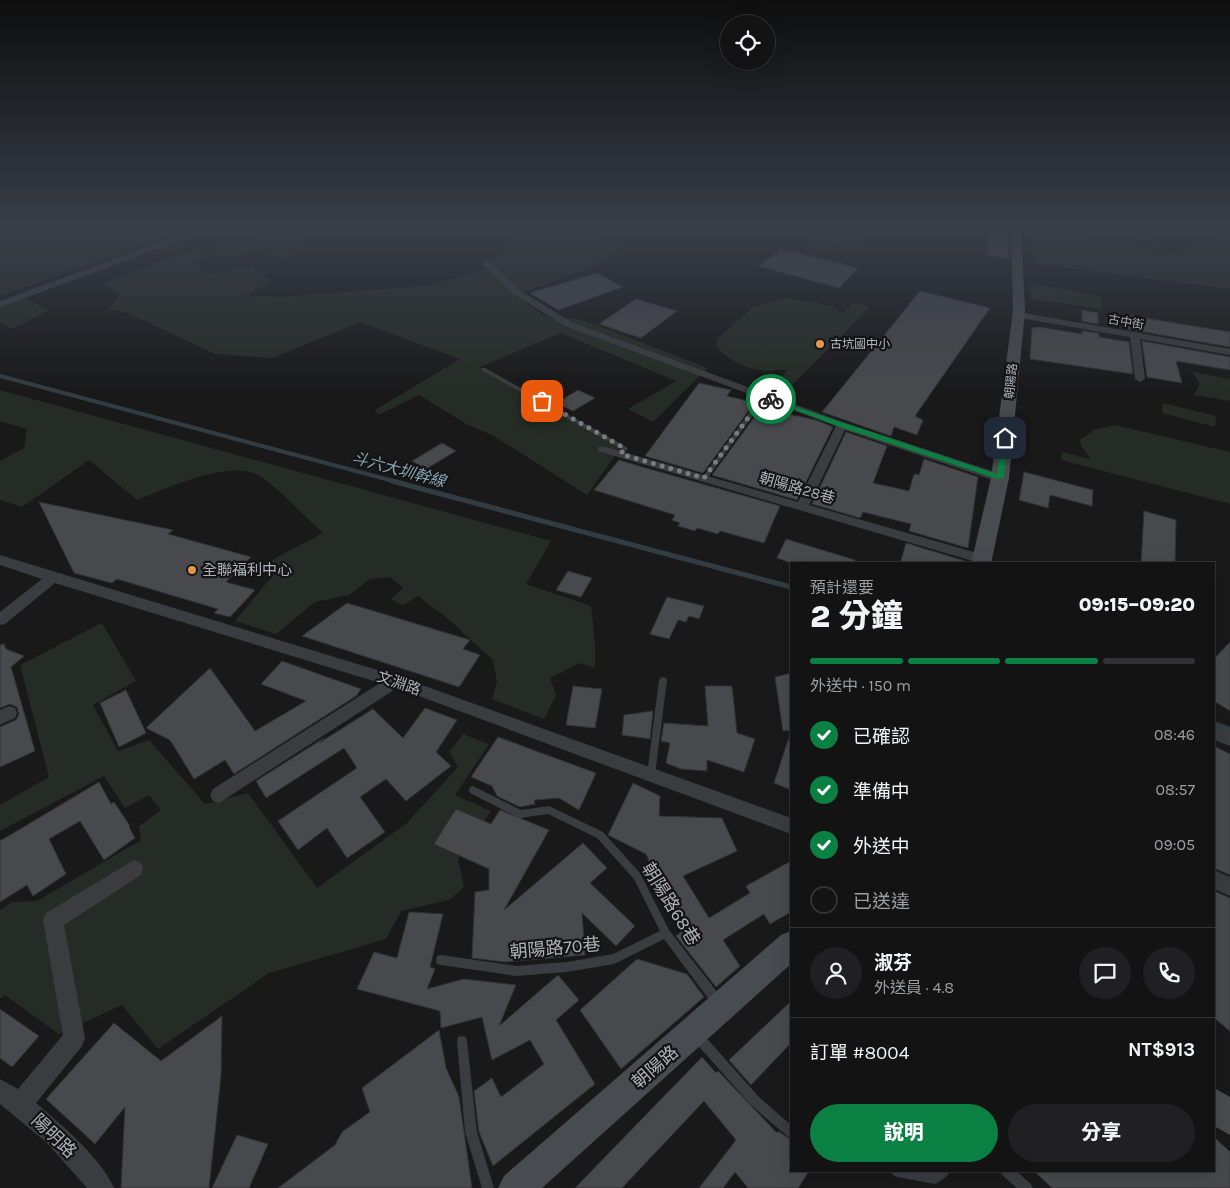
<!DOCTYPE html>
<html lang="zh-TW">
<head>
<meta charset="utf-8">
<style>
  :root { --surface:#131314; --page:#202022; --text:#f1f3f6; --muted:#9d9ea0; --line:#323234; --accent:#0b8043 }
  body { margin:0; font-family:Karla,"Noto Sans TC",sans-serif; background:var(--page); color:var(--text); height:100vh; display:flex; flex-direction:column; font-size:19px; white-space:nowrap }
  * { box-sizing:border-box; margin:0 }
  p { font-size:16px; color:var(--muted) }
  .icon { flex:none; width:28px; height:28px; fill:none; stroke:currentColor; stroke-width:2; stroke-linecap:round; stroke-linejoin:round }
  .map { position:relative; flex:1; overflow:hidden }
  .drawer { position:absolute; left:790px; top:562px; width:425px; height:610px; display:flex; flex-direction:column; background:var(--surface); border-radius:0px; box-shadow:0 5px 20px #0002,0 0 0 1px var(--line) }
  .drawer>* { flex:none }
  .fabs { position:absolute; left:720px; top:15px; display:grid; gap:10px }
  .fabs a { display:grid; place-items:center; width:55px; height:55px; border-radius:50%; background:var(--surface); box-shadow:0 5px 20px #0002,0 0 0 1px var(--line); font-size:25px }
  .pin { position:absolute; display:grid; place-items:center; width:42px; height:42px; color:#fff; margin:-21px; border-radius:10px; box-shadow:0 2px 8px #0006 }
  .courier { position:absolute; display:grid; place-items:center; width:50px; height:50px; margin:-25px; border:4px solid #0b8043; border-radius:50%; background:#fff; color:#222; box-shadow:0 1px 6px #0007 }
  .headline em { font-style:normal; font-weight:800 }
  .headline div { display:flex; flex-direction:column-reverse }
  .headline { display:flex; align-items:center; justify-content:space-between; height:85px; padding:0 20px }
  h1 { font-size:32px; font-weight:800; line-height:38px }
  .bar { display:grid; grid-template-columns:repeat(4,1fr); gap:8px 5px; align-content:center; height:60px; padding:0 20px }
  .bar i { height:6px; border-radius:4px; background:var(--line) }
  .bar .active { background:var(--accent) }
  .bar p { grid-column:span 4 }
  .line { display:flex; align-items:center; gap:12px; padding:0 20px; border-top:1px solid var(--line) }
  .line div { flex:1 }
  .round { display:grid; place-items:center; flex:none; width:52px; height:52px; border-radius:26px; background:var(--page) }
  ol { padding:0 20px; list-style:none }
  li { display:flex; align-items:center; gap:15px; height:55px }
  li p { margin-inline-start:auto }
  li .icon { padding:5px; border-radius:50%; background:var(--accent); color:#fff; stroke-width:4 }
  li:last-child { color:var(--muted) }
  li i { width:28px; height:28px; border:2px solid var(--line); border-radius:50% }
  .button { display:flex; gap:10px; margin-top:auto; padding:10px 20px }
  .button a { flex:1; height:58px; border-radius:30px; background:var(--accent); color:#fff; font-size:20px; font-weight:800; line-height:58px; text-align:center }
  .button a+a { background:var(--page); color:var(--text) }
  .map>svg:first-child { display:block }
  .green { fill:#252c25 }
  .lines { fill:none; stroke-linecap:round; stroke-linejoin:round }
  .stream-far2 { stroke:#323d43; stroke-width:4 }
  .stream-far1 { stroke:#323d43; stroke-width:5 }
  .stream { stroke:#323d43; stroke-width:6 }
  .building { fill:#48494d; stroke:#333336 }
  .lane { fill:#3a3c3f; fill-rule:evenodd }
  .street { fill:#3a3c3f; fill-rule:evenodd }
  .secondary { fill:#484b4f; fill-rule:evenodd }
  .route { fill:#0b8043 }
  .done { stroke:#797c81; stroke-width:5; stroke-dasharray:0 9 }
  .poi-dot { fill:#e49748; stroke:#141415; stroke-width:2 }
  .labels { text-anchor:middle; stroke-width:4.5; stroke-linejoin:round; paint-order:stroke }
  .far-street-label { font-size:12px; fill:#acb2b9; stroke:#141415 }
  .far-poi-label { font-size:12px; fill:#acb2b9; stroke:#141415; text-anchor:start }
  .street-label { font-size:15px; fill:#acb2b9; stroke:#141415 }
  .poi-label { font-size:15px; fill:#acb2b9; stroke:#141415; text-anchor:start }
  .water-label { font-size:16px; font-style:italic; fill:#86a3b1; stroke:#141415 }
  .near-street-label { font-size:18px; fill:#acb2b9; stroke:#141415 }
</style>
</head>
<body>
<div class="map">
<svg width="1230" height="1188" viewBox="0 0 1230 1188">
  <rect width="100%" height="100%" fill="#19191a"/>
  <g class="green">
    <path d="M 0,226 L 201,226 L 0,296 Z"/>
    <path d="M 524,226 L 577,226 L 622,249 L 592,267 L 516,295 L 542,315 L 583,320 L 708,368 L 653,422 L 628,409 L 676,381 L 561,333 L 478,368 L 621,447 L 587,495 L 494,436 L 468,425 L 419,395 L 378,415 L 375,410 L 460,359 L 360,322 L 273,358 L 215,354 L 128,313 L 109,309 L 119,295 L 102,284 L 195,248 L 205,251 L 309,228 L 318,234 L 290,250 L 286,258 L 255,252 L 235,257 L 215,255 L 192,263 L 210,273 L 252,266 L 271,281 L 247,296 L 282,297 L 430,285 L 487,268 Z"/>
    <path d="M 751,226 L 819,226 L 863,237 L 847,250 Z"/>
    <path d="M 1030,230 L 1174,254 L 1230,233 L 1230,289 L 1034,264 Z"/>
    <path d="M 1030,283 L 1100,296 L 1103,309 L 1030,299 Z"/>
    <path d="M 23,297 L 49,310 L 13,329 L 0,323 L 0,305 Z"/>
    <path d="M 786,298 L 832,306 L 843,314 L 853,303 L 870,307 L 792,385 L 778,381 L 788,369 C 758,373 739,370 717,347 L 717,339 L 752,308 Z"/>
    <path d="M 1193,372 L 1230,379 L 1230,401 L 1194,395 L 1200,384 Z"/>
    <path d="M 0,390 L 551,541 L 526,584 L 591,606 L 595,643 L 595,668 L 580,663 L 550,678 L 556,695 L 544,719 L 492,699 L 497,682 L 493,660 L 446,617 L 418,596 L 403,605 L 391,599 L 403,588 L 390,577 L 370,579 L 349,595 L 315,602 L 276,634 L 235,621 L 275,573 L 257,568 L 323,533 C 303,515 283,492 261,477 C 232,457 166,489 137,500 L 89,460 L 22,507 L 0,500 L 0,461 L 24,448 L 27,429 L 0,421 Z"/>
    <path d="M 1163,403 L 1216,416 L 1215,427 L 1162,413 Z"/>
    <path d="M 1115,425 L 1230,452 L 1230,504 L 1061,460 L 1062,452 L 1091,459 L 1081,446 L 1080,440 L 1094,430 Z"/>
    <path d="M 102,623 L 136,681 L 93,705 L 118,751 L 149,740 L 205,804 L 248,793 L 317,888 L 407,823 L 458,767 L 449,752 L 463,734 L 489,744 L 455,795 L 491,811 L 458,859 L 464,887 L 449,900 L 401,911 L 386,939 L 269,973 L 158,1049 L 122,1005 L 59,1034 L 5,995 L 0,999 L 0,910 L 12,902 L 37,901 L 141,840 L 139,826 L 161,810 L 149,795 L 125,808 L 104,776 L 0,831 L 0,805 L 49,777 L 20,665 Z"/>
  </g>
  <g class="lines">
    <path class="stream-far2" d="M 0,376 L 397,482"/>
    <path class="stream-far1" d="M 392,481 L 791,587"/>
    <path class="stream" d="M 1214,724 L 1230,730"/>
  </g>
  <g class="building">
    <path d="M 989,228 L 1008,230 L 1008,258 L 988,255 Z"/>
    <path d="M 781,249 L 822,259 L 858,268 L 839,288 L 758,266 Z"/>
    <path d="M 597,273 L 623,287 L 558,310 L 530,293 Z"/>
    <path d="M 920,291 L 990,308 L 915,416 L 923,420 L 917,435 L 894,427 L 891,436 L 822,412 Z"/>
    <path d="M 636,299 L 677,311 L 641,338 L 599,324 Z"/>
    <path d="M 1082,310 L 1098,313 L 1098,324 L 1082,321 Z"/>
    <path d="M 1126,315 L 1230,332 L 1230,347 L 1128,329 Z"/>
    <path d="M 1039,327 L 1082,334 L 1082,331 L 1098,333 L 1099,337 L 1129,342 L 1133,374 L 1030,359 L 1032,328 Z"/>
    <path d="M 1142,341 L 1230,357 L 1230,370 L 1176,361 L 1182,383 L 1147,377 Z"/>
    <path d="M 699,383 L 731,390 L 727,396 L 752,402 L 750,405 L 752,406 L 703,473 L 645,456 Z"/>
    <path d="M 578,390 L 595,398 L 573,411 L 556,403 Z"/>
    <path d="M 761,408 L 816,420 L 833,427 L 797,500 L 712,475 Z"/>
    <path d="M 846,432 L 887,446 L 873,483 L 909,491 L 914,474 L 919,475 L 924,459 L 978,477 L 968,548 L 909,531 L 911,524 L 863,512 L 860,518 L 812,504 Z"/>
    <path d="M 442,443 L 456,451 L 426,469 L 412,461 Z"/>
    <path d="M 619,460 L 639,466 L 780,506 L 764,543 L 720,531 L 718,534 L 697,528 L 695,531 L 678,526 L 680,523 L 672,520 L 675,515 L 594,490 Z"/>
    <path d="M 1024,472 L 1093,490 L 1092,506 L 1050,495 L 1048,508 L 1019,500 Z"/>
    <path d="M 39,502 L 173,530 L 168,534 L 251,557 L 226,582 L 255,590 L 230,617 L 214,613 L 218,609 L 117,579 L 112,583 L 74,573 Z"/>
    <path d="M 1144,511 L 1176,520 L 1175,564 L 1141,564 Z"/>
    <path d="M 786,539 L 855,560 L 855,564 L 794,564 L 777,558 Z"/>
    <path d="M 906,543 L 965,561 L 964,564 L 900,564 Z"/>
    <path d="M 568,571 L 592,578 L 581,597 L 556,590 Z"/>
    <path d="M 667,597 L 704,606 L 699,619 L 689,616 L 686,622 L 678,620 L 669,639 L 650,634 Z"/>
    <path d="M 347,603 L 470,640 L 463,649 L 480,655 L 459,687 L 302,636 Z"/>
    <path d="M 1230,642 L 1230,711 L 1214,701 L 1214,659 Z"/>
    <path d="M 4,644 L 6,649 L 24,656 L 11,667 L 35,751 L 0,767 L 0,727 L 16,720 L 19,714 L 17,707 L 10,704 L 0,708 L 0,645 Z"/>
    <path d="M 282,661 L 361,689 L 356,696 L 234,774 L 225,760 L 194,779 L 170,740 L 146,728 L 210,668 L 255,731 L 306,701 L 261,684 Z"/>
    <path d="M 791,673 L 791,730 L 783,731 L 775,677 Z"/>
    <path d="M 573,686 L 602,689 L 595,728 L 566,725 Z"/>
    <path d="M 705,686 L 732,686 L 737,733 L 755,739 L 744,772 L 707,760 L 707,771 L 681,769 L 666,763 L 670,743 L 661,741 L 664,723 L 708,726 Z"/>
    <path d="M 126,690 L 146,733 L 119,747 L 100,703 Z"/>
    <path d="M 425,708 L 457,720 L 436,752 L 451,766 L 406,801 L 386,779 L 360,797 L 385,832 L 347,858 L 327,828 L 298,850 L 278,821 L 357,768 L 344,748 L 266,798 L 256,781 L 324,738 L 319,743 L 373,709 L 403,738 Z"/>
    <path d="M 653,711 L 650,739 L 622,735 L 624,715 Z"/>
    <path d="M 498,737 L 596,773 L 579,810 L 559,798 L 534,800 L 535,804 L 520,807 L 497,796 L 492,786 L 471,777 Z"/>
    <path d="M 788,740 L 791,740 L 791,790 L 774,783 Z"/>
    <path d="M 1214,746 L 1230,754 L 1230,875 L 1214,868 Z"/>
    <path d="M 99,782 L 111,804 L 114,802 L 130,826 L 129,827 L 135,838 L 104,860 L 80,821 L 49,839 L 66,874 L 33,896 L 27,885 L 0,902 L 0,841 Z"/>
    <path d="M 633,783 L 660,796 L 659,816 L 722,818 L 737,851 L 683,876 L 709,918 L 750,893 L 746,886 L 791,861 L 791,912 L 770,924 L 764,914 L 723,940 L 740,966 L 716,987 L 676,936 L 686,928 L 660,885 L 646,854 L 608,835 Z"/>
    <path d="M 456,809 L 491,824 L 500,810 L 549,830 L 504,910 L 583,843 L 607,868 L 590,883 L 635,926 L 616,946 L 582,913 L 585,955 L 505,962 L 472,958 L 475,892 L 489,890 L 489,869 L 434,844 Z"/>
    <path d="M 1214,891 L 1230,898 L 1230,1031 L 1214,1018 Z"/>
    <path d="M 409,912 L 443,914 L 430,967 L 435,969 L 427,989 L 464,979 L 516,985 L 499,1026 L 558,975 L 579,1000 L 556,1020 L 595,1084 L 493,1166 L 479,1132 L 474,1091 L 492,1078 L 501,1097 L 544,1064 L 530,1040 L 492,1060 L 482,1017 L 441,1028 L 440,1011 L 357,989 L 374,952 L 397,958 Z"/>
    <path d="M 637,959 L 687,974 L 704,997 L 621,1069 L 580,1010 Z"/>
    <path d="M 791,1001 L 791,1043 L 751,1085 L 729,1060 Z"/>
    <path d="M 0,1009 L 39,1036 L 12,1067 L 0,1058 Z"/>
    <path d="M 222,1016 L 221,1076 L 209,1188 L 121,1188 L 125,1107 L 95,1144 L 46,1099 L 114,1023 L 161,1061 Z"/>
    <path d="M 439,1030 L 446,1068 L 459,1097 L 472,1188 L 278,1188 L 335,1145 L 342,1132 L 370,1112 L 362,1088 Z"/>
    <path d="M 702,1057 L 716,1073 L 718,1071 L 777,1133 L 778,1131 L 791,1140 L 791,1171 L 809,1171 L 798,1188 L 748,1188 L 735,1172 L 723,1188 L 699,1188 L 736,1140 L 704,1101 L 622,1188 L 575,1188 Z"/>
    <path d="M 237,1135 L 268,1144 L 249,1188 L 212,1188 Z"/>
    <path d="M 1214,1137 L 1230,1152 L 1230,1188 L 1052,1188 L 1034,1171 L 1214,1171 Z"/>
  </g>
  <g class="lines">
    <g class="lane">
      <path d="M 1077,226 L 1083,226 L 1157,240 L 1155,241 Z"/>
      <path d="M 481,368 L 485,368 L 628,448 L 623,455 L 619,455 L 618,454 L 622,449 L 481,370 Z"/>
      <path d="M 764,394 L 767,396 L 706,480 L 702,480 L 702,478 L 762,395 Z"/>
      <path d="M 663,677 L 666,678 L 667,680 L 655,775 L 654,778 L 651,779 L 648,778 L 647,775 L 659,680 L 660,678 Z"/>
      <path d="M 473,786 L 521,810 L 549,806 L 603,832 L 640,873 L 669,930 L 721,997 L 722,1001 L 721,1005 L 717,1006 L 713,1005 L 664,939 L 614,964 L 567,972 L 516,976 L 441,965 L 437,964 L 436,960 L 437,956 L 441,955 L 516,966 L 567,962 L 613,954 L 660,931 L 634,879 L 597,838 L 548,814 L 520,818 L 517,817 L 470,793 L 469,790 L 470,787 Z"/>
      <path d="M 698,1032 L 702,1033 L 759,1097 L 791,1125 L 791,1138 L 787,1136 L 751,1105 L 694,1041 L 693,1037 L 694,1033 Z"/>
      <path d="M 462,1036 L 466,1037 L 467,1041 L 477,1132 L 494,1188 L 482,1188 L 465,1132 L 457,1041 L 458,1037 Z"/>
      <path d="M 891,1171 L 950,1171 C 947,1177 941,1181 935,1184 L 897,1177 L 893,1175 Z"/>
      <path d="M 1000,1171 L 1016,1171 L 1031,1184 L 1033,1188 L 1017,1188 L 1002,1175 Z"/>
    </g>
    <g class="street">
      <path d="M 204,226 L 214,226 L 161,248 L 0,307 L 0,301 Z"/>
      <path d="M 484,261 L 490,261 L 518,289 L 571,322 L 846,423 L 1004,475 L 1004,481 L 996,481 L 845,430 L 809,505 L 988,556 L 990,559 L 983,564 L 598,451 L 598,447 L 606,447 L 798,502 L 836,426 L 565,326 L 512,293 L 484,265 Z"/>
      <path d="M 1018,312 L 1230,349 L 1230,355 L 1140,339 L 1145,379 L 1140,382 L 1135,379 L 1130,337 L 1015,317 L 1015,313 Z"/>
      <path d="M 0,555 L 400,677 L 791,818 L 791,834 L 397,688 L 219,803 L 213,801 L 210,795 L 213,789 L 380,683 L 55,583 L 5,624 L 0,625 L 0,612 L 42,579 L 0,565 Z"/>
      <path d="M 9,706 L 15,708 L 17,713 L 15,718 L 0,725 L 0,710 Z"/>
      <path d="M 1214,726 L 1230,732 L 1230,746 L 1214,740 Z"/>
      <path d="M 134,860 L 141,863 L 143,869 L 141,875 L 64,925 L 85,1038 L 82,1046 L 36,1103 C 61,1124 101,1158 114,1188 L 87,1188 L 47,1143 L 0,1104 L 0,1079 L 18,1089 L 63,1035 L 43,920 L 46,913 Z"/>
      <path d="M 1214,870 L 1230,877 L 1230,896 L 1214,889 Z"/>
    </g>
    <g class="secondary">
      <path d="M 1011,226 L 1021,226 L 1025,311 L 1009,478 L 991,564 L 971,564 L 991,478 L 1013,311 Z"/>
      <path d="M 791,931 L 791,964 L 542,1188 L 498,1188 L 504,1176 L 781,935 Z"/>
      <path d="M 1214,1088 L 1230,1097 L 1230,1135 L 1214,1126 Z"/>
    </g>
  </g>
  <linearGradient id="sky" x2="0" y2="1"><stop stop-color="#0e0e0e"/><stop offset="0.58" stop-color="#383e49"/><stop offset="1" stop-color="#383e49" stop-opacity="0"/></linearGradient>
  <rect width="1230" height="392" fill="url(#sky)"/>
  <path class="route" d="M 769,398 L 997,474 L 1002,438 L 1007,437 L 1004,478 L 998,479 L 840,427 L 769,400 Z"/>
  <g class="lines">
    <path class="done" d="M 542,401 L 624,448 L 621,454 L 704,478 L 764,396 L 771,399"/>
  </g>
  <g class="poi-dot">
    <circle cx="820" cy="344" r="5"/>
    <circle cx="192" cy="570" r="5"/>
  </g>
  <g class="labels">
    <g class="far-street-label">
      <text transform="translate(1126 322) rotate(10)" y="4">古中街</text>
      <text transform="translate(1011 381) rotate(-84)" y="4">朝陽路</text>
    </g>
    <g class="far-poi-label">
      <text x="830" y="348">古坑國中小</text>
    </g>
    <g class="street-label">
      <text transform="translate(797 488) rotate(16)" y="5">朝陽路28巷</text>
      <text transform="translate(399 683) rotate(19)" y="5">文淵路</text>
    </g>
    <g class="poi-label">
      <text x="202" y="575">全聯福利中心</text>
    </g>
    <g class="water-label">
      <text transform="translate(399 469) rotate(15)" y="6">斗六大圳幹線</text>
    </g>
    <g class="near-street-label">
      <text transform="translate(671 904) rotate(58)" y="6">朝陽路68巷</text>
      <text transform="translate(555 948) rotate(-5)" y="6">朝陽路70巷</text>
      <text transform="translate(655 1067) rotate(-41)" y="6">朝陽路</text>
      <text transform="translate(54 1136) rotate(44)" y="6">陽明路</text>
    </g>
  </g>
</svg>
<div class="fabs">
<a><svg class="icon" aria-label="locate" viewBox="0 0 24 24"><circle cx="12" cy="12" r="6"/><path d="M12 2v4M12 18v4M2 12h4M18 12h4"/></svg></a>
</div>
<div class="pin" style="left:542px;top:401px;background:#ea580c"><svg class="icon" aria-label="bag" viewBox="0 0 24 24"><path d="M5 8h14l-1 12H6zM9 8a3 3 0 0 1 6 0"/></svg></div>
<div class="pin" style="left:1005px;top:438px;background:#1f2937"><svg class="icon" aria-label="home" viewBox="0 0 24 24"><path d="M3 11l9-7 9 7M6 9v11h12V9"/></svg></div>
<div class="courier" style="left:771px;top:399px"><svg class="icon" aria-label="bike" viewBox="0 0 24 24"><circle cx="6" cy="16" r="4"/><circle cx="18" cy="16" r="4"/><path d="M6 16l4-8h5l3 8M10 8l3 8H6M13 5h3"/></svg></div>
<section class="drawer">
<div class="headline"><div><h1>2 分鐘</h1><p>預計還要</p></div><em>09:15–09:20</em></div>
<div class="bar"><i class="active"></i><i class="active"></i><i class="active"></i><i></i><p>外送中 · 150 m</p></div>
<ol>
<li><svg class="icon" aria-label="check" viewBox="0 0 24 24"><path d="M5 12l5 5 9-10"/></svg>已確認<p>08:46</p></li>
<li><svg class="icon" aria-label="check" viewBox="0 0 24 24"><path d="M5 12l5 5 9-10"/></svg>準備中<p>08:57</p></li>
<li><svg class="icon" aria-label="check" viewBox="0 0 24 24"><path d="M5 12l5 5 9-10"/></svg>外送中<p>09:05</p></li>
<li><i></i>已送達</li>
</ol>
<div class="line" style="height:90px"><a class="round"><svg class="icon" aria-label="person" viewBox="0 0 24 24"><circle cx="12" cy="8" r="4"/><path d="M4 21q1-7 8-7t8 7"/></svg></a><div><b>淑芬</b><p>外送員 · 4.8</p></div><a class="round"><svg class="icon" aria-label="chat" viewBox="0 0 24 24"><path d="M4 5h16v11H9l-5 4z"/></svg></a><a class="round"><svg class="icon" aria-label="phone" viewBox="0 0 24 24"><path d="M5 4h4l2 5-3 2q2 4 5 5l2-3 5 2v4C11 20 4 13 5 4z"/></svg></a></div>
<div class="line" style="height:65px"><div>訂單 #8004</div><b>NT$913</b></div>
<div class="button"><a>說明</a><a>分享</a></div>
</section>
</div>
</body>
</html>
